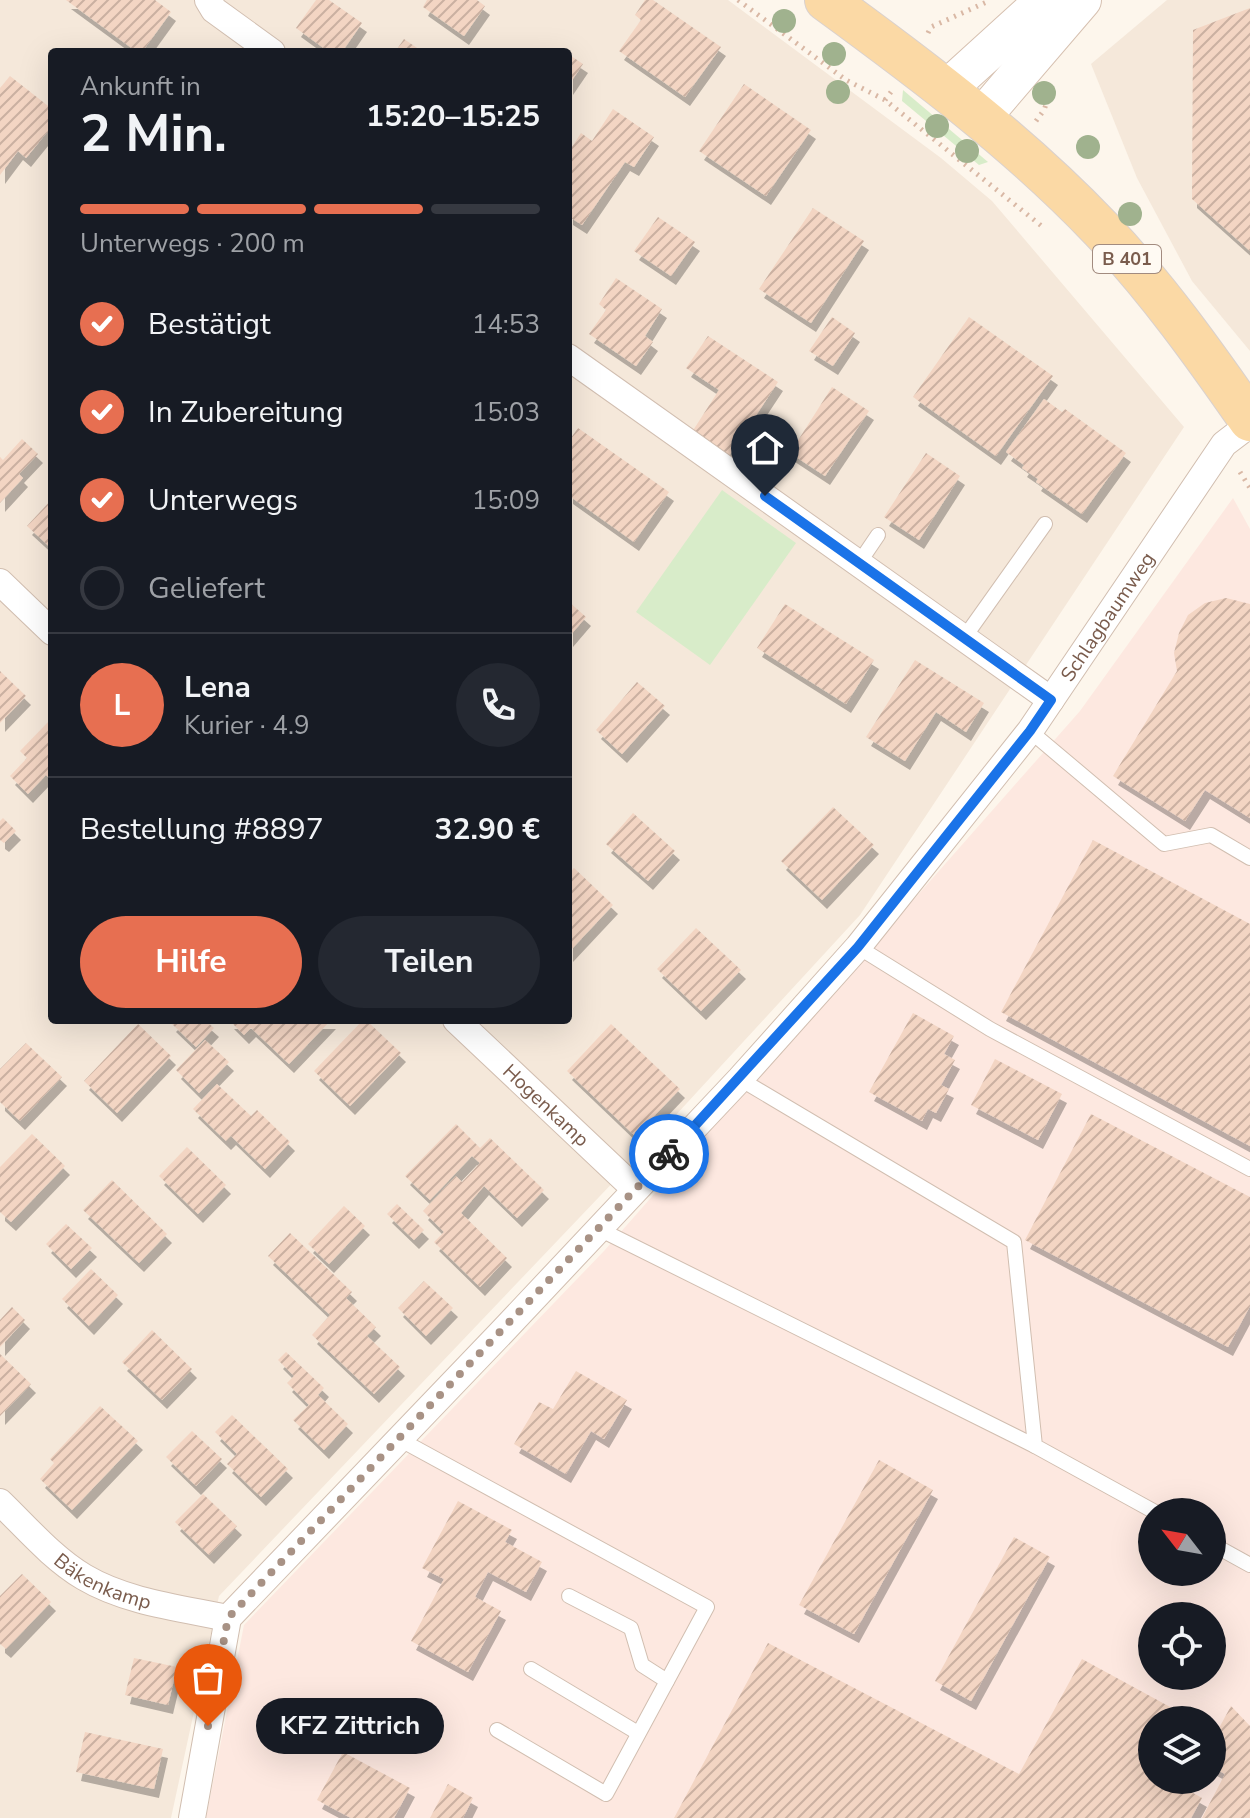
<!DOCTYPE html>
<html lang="de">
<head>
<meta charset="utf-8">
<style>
  :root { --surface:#171b24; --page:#242831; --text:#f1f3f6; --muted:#9ea1a6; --line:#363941; --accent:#e76f51 }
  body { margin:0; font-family:"Nunito Sans",sans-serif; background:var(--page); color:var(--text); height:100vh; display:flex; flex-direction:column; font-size:30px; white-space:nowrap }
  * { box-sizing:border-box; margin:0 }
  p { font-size:26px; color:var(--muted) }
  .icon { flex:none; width:44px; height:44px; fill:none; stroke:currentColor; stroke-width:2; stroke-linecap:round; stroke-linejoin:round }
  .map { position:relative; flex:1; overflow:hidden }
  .details { position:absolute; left:48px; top:48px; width:524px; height:976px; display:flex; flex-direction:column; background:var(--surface); border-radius:8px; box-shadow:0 8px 32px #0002 }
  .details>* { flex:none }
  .needle { width:52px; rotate:301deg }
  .tools { position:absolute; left:1138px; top:1498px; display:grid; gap:16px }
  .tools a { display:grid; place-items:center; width:88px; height:88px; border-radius:50%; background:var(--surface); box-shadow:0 8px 32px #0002; font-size:40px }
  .pin { position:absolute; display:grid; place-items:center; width:68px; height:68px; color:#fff; margin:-82px -34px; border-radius:50% 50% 50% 0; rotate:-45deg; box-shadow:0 0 8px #0007 }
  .pin .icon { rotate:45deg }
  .courier { position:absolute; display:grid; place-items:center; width:80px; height:80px; margin:-40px; border:6px solid #1a73e8; border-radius:50%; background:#fff; color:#222; box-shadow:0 2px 10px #0007 }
  .bubble { position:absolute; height:56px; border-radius:28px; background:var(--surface); box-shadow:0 8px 32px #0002; font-size:26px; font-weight:700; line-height:56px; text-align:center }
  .headline em { font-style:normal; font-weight:700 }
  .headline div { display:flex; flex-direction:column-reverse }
  .headline { display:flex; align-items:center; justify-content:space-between; height:136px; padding:0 32px }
  h1 { font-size:52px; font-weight:700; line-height:60px }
  .bar { display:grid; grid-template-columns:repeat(4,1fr); gap:12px 8px; align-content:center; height:96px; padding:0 32px }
  .bar i { height:10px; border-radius:6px; background:var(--line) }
  .bar .on { background:var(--accent) }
  .bar p { grid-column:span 4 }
  .line { display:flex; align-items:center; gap:20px; padding:0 32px; border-top:2px solid var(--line) }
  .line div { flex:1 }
  .round { display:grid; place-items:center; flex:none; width:84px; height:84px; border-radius:42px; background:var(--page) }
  ol { padding:0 32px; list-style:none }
  li { display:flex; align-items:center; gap:24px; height:88px }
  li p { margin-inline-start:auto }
  li .icon { padding:8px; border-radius:50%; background:var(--accent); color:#fff; stroke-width:4 }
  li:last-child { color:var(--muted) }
  li i { width:44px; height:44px; border:4px solid var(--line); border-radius:50% }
  .cta { display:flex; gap:16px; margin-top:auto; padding:16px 32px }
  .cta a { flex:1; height:92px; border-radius:48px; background:var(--accent); color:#fff; font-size:32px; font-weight:700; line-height:92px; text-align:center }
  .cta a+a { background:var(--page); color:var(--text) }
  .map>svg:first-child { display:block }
  .residential { fill:#f5e8da; fill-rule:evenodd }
  .commercial { fill:#fde8e0; fill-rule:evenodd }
  .grass { fill:url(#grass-tufts) }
  .park { fill:#d8ecc9 }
  .building { fill:url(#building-hatch); filter:url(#shadow) }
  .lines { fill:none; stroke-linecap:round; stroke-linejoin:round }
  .lane-casing { stroke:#d1beb0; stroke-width:16 }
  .street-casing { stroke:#d1beb0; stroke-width:28 }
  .secondary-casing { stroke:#d6c0b0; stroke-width:40 }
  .primary-casing { stroke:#dad1cd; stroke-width:44 }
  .path { stroke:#d9b8a5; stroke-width:5; stroke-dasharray:2 6; stroke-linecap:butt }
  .lane { stroke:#fff; stroke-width:14 }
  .street { stroke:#fff; stroke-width:26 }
  .secondary { stroke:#fff; stroke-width:38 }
  .primary { stroke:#fbd9a5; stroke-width:42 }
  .tree { fill:#a0b28e }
  .done { stroke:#a89285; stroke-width:8; stroke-dasharray:0 14.4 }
  .route { stroke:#1a73e8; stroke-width:10 }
  .labels { text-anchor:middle; stroke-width:8; stroke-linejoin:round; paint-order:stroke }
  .shield { fill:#fffaf3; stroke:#a28b7f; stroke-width:2 }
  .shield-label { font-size:18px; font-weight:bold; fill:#7a5c4d }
  .street-label { font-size:20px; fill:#7a5c4d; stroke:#fffaf3 }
</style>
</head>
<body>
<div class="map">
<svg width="1250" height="1818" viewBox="0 0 1250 1818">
  <defs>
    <pattern id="grass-tufts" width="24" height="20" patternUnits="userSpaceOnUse" patternTransform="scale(2)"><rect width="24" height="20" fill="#d8ecc9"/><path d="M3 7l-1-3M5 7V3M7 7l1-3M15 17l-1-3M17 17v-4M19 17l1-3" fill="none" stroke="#b4c2a5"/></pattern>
    <pattern id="building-hatch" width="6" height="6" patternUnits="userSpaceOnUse" patternTransform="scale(2)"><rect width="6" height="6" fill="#f3d5c3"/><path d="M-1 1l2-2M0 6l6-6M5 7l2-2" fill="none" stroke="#cab0a1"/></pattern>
    <filter id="shadow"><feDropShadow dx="5" dy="9" stdDeviation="0" flood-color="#0004"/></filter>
  </defs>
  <rect width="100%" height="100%" fill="#fdf6ec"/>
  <g class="residential">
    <path d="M 0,0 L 728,0 L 941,158 L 992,201 L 1184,427 L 860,915 L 640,1154 L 219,1596 L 171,1818 L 0,1818 ZM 52,52 L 568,52 L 568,1020 L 52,1020 Z"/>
    <path d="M 1167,0 L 1250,0 L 1250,351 L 1192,281 L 1137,178 L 1091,64 Z"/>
  </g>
  <path class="commercial" d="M 1233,498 L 1250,529 L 1250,1818 L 206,1818 L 244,1625 L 604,1251 L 1080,711 ZM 1152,1512 L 1212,1512 L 1212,1572 L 1152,1572 ZM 1152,1616 L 1212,1616 L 1212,1676 L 1152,1676 ZM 1152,1720 L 1212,1720 L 1212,1780 L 1152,1780 Z"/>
  <path class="grass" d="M 903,90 L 988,162 L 979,165 L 902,101 Z"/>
  <path class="park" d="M 722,490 L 796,543 L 710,665 L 636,612 Z"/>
  <g class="building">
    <path d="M 66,0 L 155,0 L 171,12 L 142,52 L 137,52 Z"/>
    <path d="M 316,0 L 329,0 L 362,23 L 342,52 L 329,52 L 296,28 Z"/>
    <path d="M 427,0 L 477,0 L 485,6 L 464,36 L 423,7 Z"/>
    <path d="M 645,0 L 653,0 L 721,47 L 685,97 L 619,51 L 641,20 L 635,15 Z"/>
    <path d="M 1250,8 L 1250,251 L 1192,199 L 1193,30 Z"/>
    <path d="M 404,39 L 423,52 L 395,52 Z"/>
    <path d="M 568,54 L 583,64 L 568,86 Z"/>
    <path d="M 10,76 L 52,109 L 52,126 L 26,158 L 18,151 L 0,175 L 0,88 Z"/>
    <path d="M 744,84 L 811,130 L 766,196 L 699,151 Z"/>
    <path d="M 613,109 L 654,137 L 634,167 L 625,162 L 582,225 L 568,216 L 568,153 L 581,133 L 592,141 Z"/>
    <path d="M 813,208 L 864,241 L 811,323 L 759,289 Z"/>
    <path d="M 658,217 L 695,242 L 671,276 L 634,251 Z"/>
    <path d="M 616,278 L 662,309 L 645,336 L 653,342 L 636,366 L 589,334 L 606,310 L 599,304 Z"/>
    <path d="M 832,317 L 855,333 L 833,366 L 809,351 Z"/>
    <path d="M 969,317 L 1053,376 L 996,456 L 913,397 Z"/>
    <path d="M 708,336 L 778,382 L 729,456 L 692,432 L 719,390 L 686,368 Z"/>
    <path d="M 832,387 L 869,411 L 825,476 L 790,453 Z"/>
    <path d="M 1044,399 L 1062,412 L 1065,409 L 1126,453 L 1082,514 L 1036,482 L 1038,479 L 1022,468 L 1024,465 L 1006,452 Z"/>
    <path d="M 578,428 L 669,492 L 634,542 L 568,495 L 568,442 Z"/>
    <path d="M 22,439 L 38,454 L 19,474 L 23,478 L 0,503 L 0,457 L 3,460 Z"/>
    <path d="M 926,453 L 960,476 L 919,540 L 884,517 Z"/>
    <path d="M 52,499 L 52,549 L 27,526 Z"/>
    <path d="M 1226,598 L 1250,604 L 1250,818 L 1205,790 L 1185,821 L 1113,776 L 1177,671 L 1174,653 L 1179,633 L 1188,615 L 1205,603 Z"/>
    <path d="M 568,601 L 586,617 L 568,638 Z"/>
    <path d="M 785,604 L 874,660 L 846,704 L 757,648 Z"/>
    <path d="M 915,660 L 984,703 L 966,732 L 936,712 L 905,761 L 866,737 Z"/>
    <path d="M 0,671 L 26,696 L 0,723 Z"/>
    <path d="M 637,682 L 665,706 L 622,754 L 596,730 Z"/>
    <path d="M 52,718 L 52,773 L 48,777 L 46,775 L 28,794 L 10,776 L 27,758 L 20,751 Z"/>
    <path d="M 833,807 L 874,845 L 822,900 L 781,861 Z"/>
    <path d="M 633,813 L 675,851 L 648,881 L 606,844 Z"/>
    <path d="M 3,818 L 16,831 L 4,843 L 0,840 L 0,821 Z"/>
    <path d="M 1093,840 L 1250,924 L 1250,1146 L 1001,1012 Z"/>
    <path d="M 574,868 L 613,905 L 568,953 L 568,875 Z"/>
    <path d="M 696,928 L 741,970 L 701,1011 L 657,969 Z"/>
    <path d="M 913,1013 L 954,1036 L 944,1054 L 955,1060 L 941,1085 L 949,1089 L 936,1113 L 928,1109 L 922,1121 L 869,1092 Z"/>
    <path d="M 174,1020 L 205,1020 L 214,1028 L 196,1047 L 171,1023 Z"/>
    <path d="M 229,1020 L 331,1020 L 289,1064 L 251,1028 L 244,1035 Z"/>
    <path d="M 363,1020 L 366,1020 L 401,1053 L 350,1106 L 314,1071 Z"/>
    <path d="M 138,1024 L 171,1056 L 117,1113 L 84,1081 Z"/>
    <path d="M 611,1024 L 680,1089 L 635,1136 L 567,1071 Z"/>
    <path d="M 205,1040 L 229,1062 L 199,1093 L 176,1070 Z"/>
    <path d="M 26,1043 L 62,1077 L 20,1121 L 0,1102 L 0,1069 Z"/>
    <path d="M 995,1059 L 1062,1094 L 1038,1140 L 971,1105 Z"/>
    <path d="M 217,1084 L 251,1116 L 257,1110 L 290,1142 L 265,1169 L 231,1136 L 226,1141 L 193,1109 Z"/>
    <path d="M 1091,1114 L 1250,1197 L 1250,1306 L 1228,1347 L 1025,1240 Z"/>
    <path d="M 456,1124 L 480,1148 L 490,1138 L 544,1190 L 517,1218 L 484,1186 L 461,1213 L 507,1258 L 480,1287 L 434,1242 L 444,1232 L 423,1211 L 456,1176 L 462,1182 L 480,1163 L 472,1156 L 430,1200 L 405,1176 Z"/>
    <path d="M 32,1134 L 65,1166 L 11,1222 L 0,1212 L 0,1167 Z"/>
    <path d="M 187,1147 L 226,1185 L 198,1214 L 159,1176 Z"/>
    <path d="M 112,1180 L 167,1234 L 139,1263 L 83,1210 Z"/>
    <path d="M 397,1204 L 424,1230 L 414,1240 L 387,1214 Z"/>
    <path d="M 344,1206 L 365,1226 L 329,1264 L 308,1244 Z"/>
    <path d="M 66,1224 L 92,1248 L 71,1269 L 46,1244 Z"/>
    <path d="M 290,1233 L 352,1292 L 346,1298 L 376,1327 L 367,1336 L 400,1367 L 374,1394 L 312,1335 L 330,1315 L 268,1256 Z"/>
    <path d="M 91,1269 L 118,1295 L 89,1326 L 62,1299 Z"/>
    <path d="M 424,1281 L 453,1308 L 426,1336 L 398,1308 Z"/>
    <path d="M 12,1307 L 25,1320 L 0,1347 L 0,1320 Z"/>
    <path d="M 152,1330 L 192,1369 L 162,1400 L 122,1362 Z"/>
    <path d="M 286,1352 L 324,1388 L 318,1395 L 348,1424 L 324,1450 L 293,1420 L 309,1405 L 287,1383 L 294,1376 L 278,1360 Z"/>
    <path d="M 0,1354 L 31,1384 L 0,1416 Z"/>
    <path d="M 576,1371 L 627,1400 L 604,1439 L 591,1431 L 566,1474 L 514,1444 L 539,1402 L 553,1409 Z"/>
    <path d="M 100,1406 L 138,1441 L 72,1510 L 40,1479 L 54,1463 L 50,1459 Z"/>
    <path d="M 232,1415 L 288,1469 L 261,1497 L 227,1464 L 237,1454 L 215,1432 Z"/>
    <path d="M 192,1431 L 222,1459 L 196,1486 L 166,1457 Z"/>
    <path d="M 879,1460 L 933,1490 L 854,1634 L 799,1605 Z"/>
    <path d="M 203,1494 L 237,1526 L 209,1555 L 175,1522 Z"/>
    <path d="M 458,1501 L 512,1530 L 505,1542 L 542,1562 L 526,1592 L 488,1572 L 475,1597 L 501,1611 L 468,1672 L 411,1641 L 444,1579 L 422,1568 Z"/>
    <path d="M 1014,1537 L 1050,1557 L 971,1701 L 935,1681 Z"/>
    <path d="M 22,1574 L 51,1602 L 6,1649 L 0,1644 L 0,1596 Z"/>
    <path d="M 768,1643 L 1019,1774 L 1082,1659 L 1172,1708 L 1166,1720 L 1152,1720 L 1152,1745 L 1141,1765 L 1152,1770 L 1152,1780 L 1170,1780 L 1202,1798 L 1191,1818 L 674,1818 Z"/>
    <path d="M 134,1658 L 177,1667 L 168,1705 L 125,1695 Z"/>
    <path d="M 1231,1706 L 1250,1726 L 1250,1818 L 1202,1818 L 1225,1774 L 1212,1767 L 1212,1741 Z"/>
    <path d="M 85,1732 L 163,1749 L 154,1789 L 76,1772 Z"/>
    <path d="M 343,1752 L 410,1788 L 394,1818 L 351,1818 L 317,1800 Z"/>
    <path d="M 448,1784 L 473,1798 L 463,1818 L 430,1818 Z"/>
  </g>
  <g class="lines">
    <g class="lane-casing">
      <g id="lane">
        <path d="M 859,563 L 878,535"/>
        <path d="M 964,638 L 1045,524"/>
        <path d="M 1030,731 L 1164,844 L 1211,835 L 1250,858"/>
        <path d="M 858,947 L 990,1029 L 1250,1169"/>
        <path d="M 740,1079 L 1014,1242 L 1035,1446 L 1155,1512"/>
        <path d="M 599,1229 L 1035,1446"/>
        <path d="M 399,1439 L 707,1607 L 606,1794 L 497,1730"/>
        <path d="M 1212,1544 L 1250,1565"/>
        <path d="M 569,1596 L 631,1628 L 642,1665 L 667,1681"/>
        <path d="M 531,1669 L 638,1733"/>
      </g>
    </g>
    <g class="street-casing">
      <g id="street">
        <path d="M 208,0 L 214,10 L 272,52"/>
        <path d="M 568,357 L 1051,700"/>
        <path d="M 0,582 L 52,632"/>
        <path id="s1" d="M 456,1020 L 635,1189"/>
        <path id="s2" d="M 0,1502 C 26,1527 52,1558 84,1577 C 126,1602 180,1608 228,1618"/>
        <path id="s3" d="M 192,1818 L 228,1618 L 501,1333 L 740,1079 L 858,947 L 1030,731 L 1224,444 L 1250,424"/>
      </g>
    </g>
    <g class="secondary-casing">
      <g id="secondary">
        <path d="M 947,89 L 1045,0"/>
        <path d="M 981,118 L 1082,0"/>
      </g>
    </g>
    <g class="primary-casing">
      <path id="primary" d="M 826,0 C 922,70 1018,142 1101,229 C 1157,288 1204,354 1250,420"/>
    </g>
    <g class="path">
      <path d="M 738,0 L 846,80 L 885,100"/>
      <path d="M 928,33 L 931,27 L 989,1"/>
      <path d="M 891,92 L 885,100 L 1044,228"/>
      <path d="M 1036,121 L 1044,110 L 1051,91"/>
      <path d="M 1240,472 L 1250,488"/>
    </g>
    <use href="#lane" class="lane"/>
    <use href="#street" class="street"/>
    <use href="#secondary" class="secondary"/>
    <use href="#primary" class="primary"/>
  </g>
  <g class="tree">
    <circle cx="784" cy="21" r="12"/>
    <circle cx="834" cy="54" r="12"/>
    <circle cx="838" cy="92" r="12"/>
    <circle cx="1044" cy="93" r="12"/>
    <circle cx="937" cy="126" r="12"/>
    <circle cx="1088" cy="147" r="12"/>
    <circle cx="967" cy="151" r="12"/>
    <circle cx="1130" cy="214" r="12"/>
  </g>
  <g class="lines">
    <path class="done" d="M 208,1726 L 228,1618 L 669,1154"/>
    <path class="route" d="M 669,1154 L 858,947 L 1030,731 L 1051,700 L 765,496"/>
  </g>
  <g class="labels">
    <rect class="shield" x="1093" y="245" width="68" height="28" rx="6"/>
    <g class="shield-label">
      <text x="1127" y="265">B 401</text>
    </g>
    <g class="street-label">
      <text dy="7" stroke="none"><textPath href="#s3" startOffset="1538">Schlagbaumweg</textPath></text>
      <text dy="7" stroke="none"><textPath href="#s1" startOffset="124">Hogenkamp</textPath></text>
      <text dy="7" stroke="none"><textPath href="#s2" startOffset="132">Bäkenkamp</textPath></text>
    </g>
  </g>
</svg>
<div class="tools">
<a><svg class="needle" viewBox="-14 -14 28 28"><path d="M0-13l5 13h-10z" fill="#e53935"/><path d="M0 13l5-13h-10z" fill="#9ea1a6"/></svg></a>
<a><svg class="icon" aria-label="locate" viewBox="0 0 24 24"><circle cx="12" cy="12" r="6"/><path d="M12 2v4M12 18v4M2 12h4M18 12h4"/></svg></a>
<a><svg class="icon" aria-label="layers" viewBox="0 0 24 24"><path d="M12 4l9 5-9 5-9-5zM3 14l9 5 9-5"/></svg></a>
</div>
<div class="pin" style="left:208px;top:1726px;background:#ea580c"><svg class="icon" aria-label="bag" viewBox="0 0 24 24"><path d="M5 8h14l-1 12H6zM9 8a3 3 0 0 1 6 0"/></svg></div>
<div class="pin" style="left:765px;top:496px;background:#1f2937"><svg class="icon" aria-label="home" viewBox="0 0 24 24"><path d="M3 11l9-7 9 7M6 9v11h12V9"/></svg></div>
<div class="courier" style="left:669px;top:1154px"><svg class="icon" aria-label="bike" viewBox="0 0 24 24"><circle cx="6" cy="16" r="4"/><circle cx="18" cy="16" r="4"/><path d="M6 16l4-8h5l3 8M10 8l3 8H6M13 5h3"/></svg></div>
<div class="bubble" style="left:256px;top:1698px;width:188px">KFZ Zittrich</div>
<section class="details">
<div class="headline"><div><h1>2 Min.</h1><p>Ankunft in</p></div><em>15:20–15:25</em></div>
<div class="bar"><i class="on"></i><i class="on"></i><i class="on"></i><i></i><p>Unterwegs · 200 m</p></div>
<ol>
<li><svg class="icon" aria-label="check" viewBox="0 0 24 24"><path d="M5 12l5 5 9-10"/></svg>Bestätigt<p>14:53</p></li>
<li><svg class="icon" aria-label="check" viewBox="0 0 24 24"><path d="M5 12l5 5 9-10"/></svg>In Zubereitung<p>15:03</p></li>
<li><svg class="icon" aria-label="check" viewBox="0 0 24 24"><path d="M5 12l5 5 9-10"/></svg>Unterwegs<p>15:09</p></li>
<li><i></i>Geliefert</li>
</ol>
<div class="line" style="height:144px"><b class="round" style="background:var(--accent);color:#fff">L</b><div><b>Lena</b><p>Kurier · 4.9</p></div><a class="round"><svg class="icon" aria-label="phone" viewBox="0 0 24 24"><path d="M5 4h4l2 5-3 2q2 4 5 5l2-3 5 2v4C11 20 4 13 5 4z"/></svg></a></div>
<div class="line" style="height:104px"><div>Bestellung #8897</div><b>32.90 €</b></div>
<div class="cta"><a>Hilfe</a><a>Teilen</a></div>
</section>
</div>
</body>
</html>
